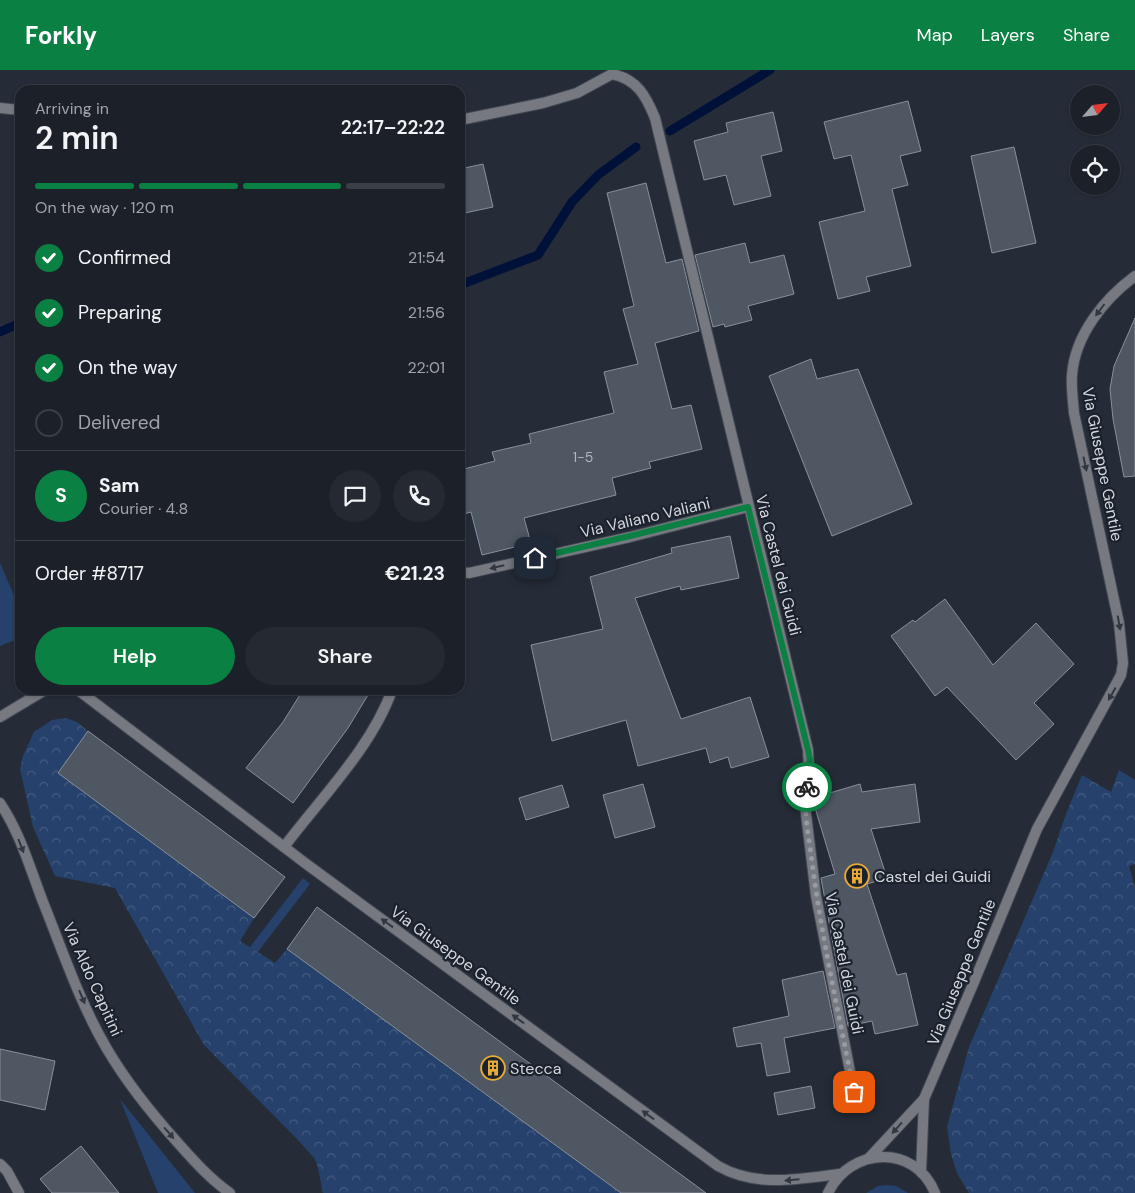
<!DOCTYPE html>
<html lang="en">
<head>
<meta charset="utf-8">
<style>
  :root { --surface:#1c2129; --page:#252931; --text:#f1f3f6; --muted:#a0a3a8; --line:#3a3e46; --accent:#0b8043 }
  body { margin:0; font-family:"DM Sans",sans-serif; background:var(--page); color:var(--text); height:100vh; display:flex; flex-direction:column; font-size:19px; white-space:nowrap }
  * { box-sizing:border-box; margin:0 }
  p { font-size:16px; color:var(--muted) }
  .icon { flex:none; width:28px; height:28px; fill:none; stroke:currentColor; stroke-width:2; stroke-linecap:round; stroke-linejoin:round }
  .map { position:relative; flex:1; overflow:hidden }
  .drawer { position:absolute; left:15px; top:15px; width:450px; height:610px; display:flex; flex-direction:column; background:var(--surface); border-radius:15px; box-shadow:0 1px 4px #0004,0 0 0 1px var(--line) }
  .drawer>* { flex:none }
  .needle { width:32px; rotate:62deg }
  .tools { position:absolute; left:1070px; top:15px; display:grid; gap:10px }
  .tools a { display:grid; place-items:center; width:50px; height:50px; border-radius:50%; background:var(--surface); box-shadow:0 1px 4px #0004,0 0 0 1px var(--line); font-size:25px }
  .pin { position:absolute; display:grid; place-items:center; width:42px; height:42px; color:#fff; margin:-21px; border-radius:10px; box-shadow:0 2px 8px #0006 }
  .courier { position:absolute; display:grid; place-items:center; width:50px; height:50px; margin:-25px; border:4px solid #0b8043; border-radius:50%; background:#fff; color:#222; box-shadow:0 1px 6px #0007 }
  .summary em { font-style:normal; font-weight:600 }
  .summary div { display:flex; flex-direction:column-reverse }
  .summary { display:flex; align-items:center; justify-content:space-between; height:85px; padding:0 20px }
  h1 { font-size:32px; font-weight:600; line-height:38px }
  .bar { display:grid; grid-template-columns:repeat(4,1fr); gap:8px 5px; align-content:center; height:60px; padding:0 20px }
  .bar i { height:6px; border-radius:4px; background:var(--line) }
  .bar .on { background:var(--accent) }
  .bar p { grid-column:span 4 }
  .line { display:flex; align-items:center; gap:12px; padding:0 20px; border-top:1px solid var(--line) }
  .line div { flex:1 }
  .round { display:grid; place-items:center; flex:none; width:52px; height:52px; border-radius:26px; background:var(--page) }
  ol { padding:0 20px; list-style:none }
  li { display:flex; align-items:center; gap:15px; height:55px }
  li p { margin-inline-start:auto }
  li .icon { padding:5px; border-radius:50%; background:var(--accent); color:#fff; stroke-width:4 }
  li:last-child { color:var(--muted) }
  li i { width:28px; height:28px; border:2px solid var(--line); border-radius:50% }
  .action { display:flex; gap:10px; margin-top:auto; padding:10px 20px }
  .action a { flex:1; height:58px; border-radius:30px; background:var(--accent); color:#fff; font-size:20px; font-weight:600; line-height:58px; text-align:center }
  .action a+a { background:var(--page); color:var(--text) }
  header { display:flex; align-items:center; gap:30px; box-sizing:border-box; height:70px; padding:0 25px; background:var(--accent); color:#fff }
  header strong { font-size:24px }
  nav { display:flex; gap:28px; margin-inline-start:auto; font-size:18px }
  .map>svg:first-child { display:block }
  .green { fill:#26416b }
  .forest { fill:url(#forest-crowns) }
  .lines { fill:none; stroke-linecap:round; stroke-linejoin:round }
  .stream { stroke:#001139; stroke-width:9 }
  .building { fill:#4f5763; stroke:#88909d }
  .street-casing { stroke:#414852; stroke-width:12 }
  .street { stroke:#767a80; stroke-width:10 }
  .oneway { fill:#323841 }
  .done { stroke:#969ca4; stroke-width:5; stroke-dasharray:0 9 }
  .route { stroke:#0b8043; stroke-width:6 }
  .labels { text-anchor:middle; stroke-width:4.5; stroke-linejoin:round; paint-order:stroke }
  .number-label { font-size:14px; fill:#b2b8c0 }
  .street-label { font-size:16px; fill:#d3d8df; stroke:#1b222c }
  .poi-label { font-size:16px; fill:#d3d8df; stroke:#1b222c; text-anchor:start }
</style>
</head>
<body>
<header>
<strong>Forkly</strong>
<nav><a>Map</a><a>Layers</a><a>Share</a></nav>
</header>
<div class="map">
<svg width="1135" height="1123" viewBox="0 0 1135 1123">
  <defs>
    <pattern id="forest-crowns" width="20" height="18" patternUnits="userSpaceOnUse" patternTransform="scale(1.25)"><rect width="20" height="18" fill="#26416b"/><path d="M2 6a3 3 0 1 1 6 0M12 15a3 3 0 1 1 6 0" fill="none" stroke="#455c80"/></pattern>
  </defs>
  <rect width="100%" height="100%" fill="#252c37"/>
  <g class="green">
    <path d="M 0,493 L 20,539 L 20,568 L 0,576 Z"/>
    <path d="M 303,808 L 310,814 L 257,883 L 250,877 Z"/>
    <path d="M 120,1029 L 195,1123 L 158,1123 Z"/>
    <path d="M 887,1115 L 896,1116 L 908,1123 L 866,1123 L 878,1116 Z"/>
  </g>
  <g class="forest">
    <path d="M 66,648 L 77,652 L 88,661 L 58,703 L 254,848 L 240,871 L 275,893 L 287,879 L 621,1123 L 323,1123 L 318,1098 L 315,1089 L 297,1069 L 204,975 L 115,818 L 55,806 L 33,757 L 20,699 L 23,686 L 34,662 L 52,650 Z"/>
    <path d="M 1119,700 L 1135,710 L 1135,794 L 1129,796 L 1135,818 L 1135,1123 L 969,1123 L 957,1103 L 951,1084 L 947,1057 L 969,977 L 1053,782 L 1066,744 L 1082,705 L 1111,722 Z"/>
  </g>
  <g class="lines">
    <g class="stream">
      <path d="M 670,61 L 770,0"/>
      <path d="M 460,215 L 538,185 L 572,132 L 598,105 L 636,77"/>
      <path d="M 0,262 L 20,253"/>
    </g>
  </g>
  <g class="building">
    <path d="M 908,31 L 921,81 L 900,86 L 908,115 L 892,119 L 911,196 L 866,207 L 870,221 L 838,229 L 819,152 L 865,141 L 851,85 L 834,89 L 824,52 Z"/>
    <path d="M 773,42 L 782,81 L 761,86 L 771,126 L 734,135 L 726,105 L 704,110 L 694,71 L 728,62 L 726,53 Z"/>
    <path d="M 1014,77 L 1036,173 L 992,183 L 971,86 Z"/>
    <path d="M 483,94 L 493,137 L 460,144 L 460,99 Z"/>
    <path d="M 646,113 L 666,193 L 682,189 L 699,261 L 655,273 L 672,339 L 691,335 L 702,379 L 649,392 L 651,398 L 612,408 L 616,425 L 524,448 L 531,473 L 482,485 L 471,442 L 460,445 L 460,400 L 495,391 L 492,382 L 531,373 L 529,364 L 614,343 L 604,302 L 638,294 L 623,239 L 634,236 L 607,123 Z"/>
    <path d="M 745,173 L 750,193 L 784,185 L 794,224 L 748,236 L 752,250 L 725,257 L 724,254 L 713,257 L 695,185 Z"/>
    <path d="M 1135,248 L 1135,406 L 1124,407 L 1113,349 L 1110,319 L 1114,296 Z"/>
    <path d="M 811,289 L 817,309 L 858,299 L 912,434 L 832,466 L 769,306 Z"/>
    <path d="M 730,466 L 739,508 L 681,520 L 680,516 L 635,528 L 681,649 L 750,627 L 769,687 L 731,698 L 728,687 L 710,693 L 706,678 L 638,696 L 626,650 L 552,671 L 531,575 L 603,559 L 590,507 L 672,483 L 671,478 Z"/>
    <path d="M 945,529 L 993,595 L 1036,553 L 1074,594 L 1034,633 L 1054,654 L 1016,690 L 947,617 L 935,626 L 891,566 L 913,550 L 915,552 Z"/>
    <path d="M 303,620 L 371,620 L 348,658 L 293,733 L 246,698 L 283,652 Z"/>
    <path d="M 88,661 L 285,807 L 254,848 L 58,703 Z"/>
    <path d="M 643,714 L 655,757 L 615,768 L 603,725 Z"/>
    <path d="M 860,714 L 862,722 L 915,714 L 920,752 L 871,759 L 887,808 L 867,814 L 897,905 L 906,903 L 918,955 L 875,964 L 872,951 L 848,956 L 821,808 L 835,804 L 813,731 L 813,728 Z"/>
    <path d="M 562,715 L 569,737 L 526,750 L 519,728 Z"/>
    <path d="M 317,837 L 706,1123 L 621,1123 L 287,879 Z"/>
    <path d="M 823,901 L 835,958 L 784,968 L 790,1002 L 767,1006 L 761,973 L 737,977 L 733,958 L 789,946 L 782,910 Z"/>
    <path d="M 0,979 L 55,991 L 45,1040 L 0,1030 Z"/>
    <path d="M 811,1016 L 815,1038 L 778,1045 L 774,1023 Z"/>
    <path d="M 81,1076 L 119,1123 L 52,1123 L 40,1109 Z"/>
  </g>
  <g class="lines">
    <g class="street-casing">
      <g id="street">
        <path d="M 612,4 C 637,9 646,26 655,48 L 808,680 L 809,701 L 805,736 L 816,826 L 854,1022"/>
        <path d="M 0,38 L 20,40"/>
        <path d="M 460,50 L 543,33 L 577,23 L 612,4"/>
        <path d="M 460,502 L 469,503 L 630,467 L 748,437"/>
        <path d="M 78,620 L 305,793 L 718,1096 C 757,1118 798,1109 840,1104"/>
        <path d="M 0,647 L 45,620"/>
        <path d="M 0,733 C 21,764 31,802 45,837 C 64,885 81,935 107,979 C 127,1013 152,1044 178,1073 C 194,1091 210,1109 230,1123"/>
        <path d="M 284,777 C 320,729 372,677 392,620"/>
        <path d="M 869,1088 L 924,1029 L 974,912 L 1037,759 L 1121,605 L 1123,593 L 1119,553 L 1074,343 C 1073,330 1071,318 1072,305 C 1075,265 1104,229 1135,206"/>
        <path d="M 0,1094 L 7,1101 L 19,1123"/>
        <path d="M 921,1102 L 924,1029"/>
        <path d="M 828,1123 C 850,1077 915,1073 935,1123"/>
      </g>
    </g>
    <use href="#street" class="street"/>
  </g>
  <defs><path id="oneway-solid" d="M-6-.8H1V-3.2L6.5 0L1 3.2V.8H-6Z" transform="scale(1.25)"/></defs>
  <g class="oneway">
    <use href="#oneway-solid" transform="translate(1100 240) rotate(127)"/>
    <use href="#oneway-solid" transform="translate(1085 394) rotate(78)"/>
    <use href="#oneway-solid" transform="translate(497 497) rotate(167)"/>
    <use href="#oneway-solid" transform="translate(1119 553) rotate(80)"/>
    <use href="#oneway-solid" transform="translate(1112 624) rotate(119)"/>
    <use href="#oneway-solid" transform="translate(21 776) rotate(69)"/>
    <use href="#oneway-solid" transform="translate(387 853) rotate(-144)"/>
    <use href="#oneway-solid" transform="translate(82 927) rotate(67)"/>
    <use href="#oneway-solid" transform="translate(518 949) rotate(-144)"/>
    <use href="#oneway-solid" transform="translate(648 1045) rotate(-144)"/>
    <use href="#oneway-solid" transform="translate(897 1058) rotate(132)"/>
    <use href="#oneway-solid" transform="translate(169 1063) rotate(49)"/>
    <use href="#oneway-solid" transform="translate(792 1110) rotate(175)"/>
  </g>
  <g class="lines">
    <path class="done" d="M 807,717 C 803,742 809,767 812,792 C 822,869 839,945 854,1022"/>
    <path class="route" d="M 535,488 L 630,466 L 748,437 L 808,680 L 810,690 L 807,717"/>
  </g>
  <defs>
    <g id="building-ring" transform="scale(1.25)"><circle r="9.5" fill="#1b222c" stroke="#e9ab38" stroke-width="1.5"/><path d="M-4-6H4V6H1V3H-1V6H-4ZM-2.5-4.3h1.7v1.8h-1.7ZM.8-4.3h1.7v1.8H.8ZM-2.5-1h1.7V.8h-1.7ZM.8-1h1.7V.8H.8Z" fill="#e9ab38"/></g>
  </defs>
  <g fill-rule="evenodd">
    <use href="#building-ring" x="857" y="806"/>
    <use href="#building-ring" x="493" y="998"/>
  </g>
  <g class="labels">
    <g class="number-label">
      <text x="583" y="392">1-5</text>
    </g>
    <g class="street-label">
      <text transform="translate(1103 394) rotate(79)" y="6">Via Giuseppe Gentile</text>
      <text transform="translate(645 447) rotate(-13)" y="6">Via Valiano Valiani</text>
      <text transform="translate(779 495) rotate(76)" y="6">Via Castel dei Guidi</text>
      <text transform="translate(456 885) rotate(36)" y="6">Via Giuseppe Gentile</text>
      <text transform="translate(845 893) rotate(79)" y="6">Via Castel dei Guidi</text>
      <text transform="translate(961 902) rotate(-68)" y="6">Via Giuseppe Gentile</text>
      <text transform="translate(93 909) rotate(66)" y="6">Via Aldo Capitini</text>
    </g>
    <g class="poi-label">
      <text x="874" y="812">Castel dei Guidi</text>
      <text x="510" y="1004">Stecca</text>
    </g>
  </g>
</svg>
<div class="tools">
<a><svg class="needle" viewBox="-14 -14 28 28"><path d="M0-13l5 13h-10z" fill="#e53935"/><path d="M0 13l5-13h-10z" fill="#a0a3a8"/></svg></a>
<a><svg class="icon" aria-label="locate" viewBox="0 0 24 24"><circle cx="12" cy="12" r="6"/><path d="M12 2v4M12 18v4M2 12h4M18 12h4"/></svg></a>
</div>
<div class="pin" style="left:854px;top:1022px;background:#ea580c"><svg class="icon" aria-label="bag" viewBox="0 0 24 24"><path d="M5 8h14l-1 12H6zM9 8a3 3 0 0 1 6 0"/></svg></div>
<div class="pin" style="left:535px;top:488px;background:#1f2937"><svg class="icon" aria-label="home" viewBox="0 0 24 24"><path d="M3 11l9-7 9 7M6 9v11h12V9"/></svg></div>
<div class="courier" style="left:807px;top:717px"><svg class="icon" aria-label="bike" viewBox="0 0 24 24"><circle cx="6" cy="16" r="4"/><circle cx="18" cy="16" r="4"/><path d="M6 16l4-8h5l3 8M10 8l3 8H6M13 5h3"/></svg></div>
<section class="drawer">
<div class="summary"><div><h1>2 min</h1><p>Arriving in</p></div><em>22:17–22:22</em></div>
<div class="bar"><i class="on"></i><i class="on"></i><i class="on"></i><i></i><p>On the way · 120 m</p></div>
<ol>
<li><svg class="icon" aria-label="check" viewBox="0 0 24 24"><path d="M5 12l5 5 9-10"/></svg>Confirmed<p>21:54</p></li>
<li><svg class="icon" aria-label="check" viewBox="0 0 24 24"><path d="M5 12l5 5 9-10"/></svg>Preparing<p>21:56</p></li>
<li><svg class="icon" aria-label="check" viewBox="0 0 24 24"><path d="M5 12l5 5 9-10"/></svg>On the way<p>22:01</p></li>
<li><i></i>Delivered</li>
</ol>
<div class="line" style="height:90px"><b class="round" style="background:var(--accent);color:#fff">S</b><div><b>Sam</b><p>Courier · 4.8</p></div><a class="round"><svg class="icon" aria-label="chat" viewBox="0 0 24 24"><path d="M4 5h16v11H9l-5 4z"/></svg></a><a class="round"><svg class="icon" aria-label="phone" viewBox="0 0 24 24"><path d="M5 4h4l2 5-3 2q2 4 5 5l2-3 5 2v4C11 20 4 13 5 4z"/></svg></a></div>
<div class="line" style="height:65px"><div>Order #8717</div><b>€21.23</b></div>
<div class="action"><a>Help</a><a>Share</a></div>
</section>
</div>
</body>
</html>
